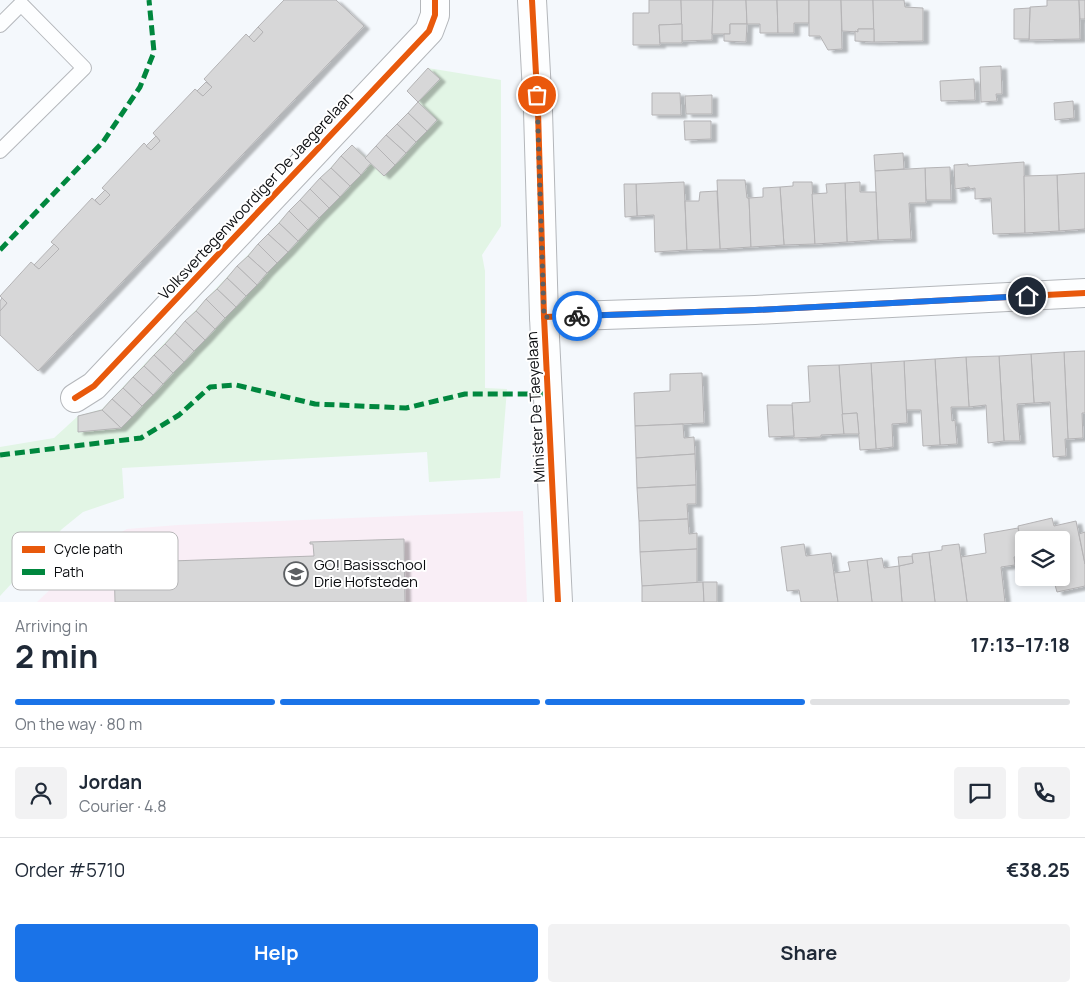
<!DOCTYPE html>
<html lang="en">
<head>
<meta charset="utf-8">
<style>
  :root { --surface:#fff; --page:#f2f2f3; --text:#1f2937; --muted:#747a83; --line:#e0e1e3; --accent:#1a73e8 }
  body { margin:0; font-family:Manrope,sans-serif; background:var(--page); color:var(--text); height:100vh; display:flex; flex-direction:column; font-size:19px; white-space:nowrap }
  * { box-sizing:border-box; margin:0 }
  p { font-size:16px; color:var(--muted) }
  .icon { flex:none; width:28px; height:28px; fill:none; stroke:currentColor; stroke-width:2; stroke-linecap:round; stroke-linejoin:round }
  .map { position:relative; height:602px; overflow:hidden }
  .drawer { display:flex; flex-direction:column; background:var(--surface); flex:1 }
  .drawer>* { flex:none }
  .buttons { position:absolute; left:1015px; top:531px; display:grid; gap:10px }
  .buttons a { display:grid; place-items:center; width:55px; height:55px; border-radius:5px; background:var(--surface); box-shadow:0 2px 8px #0003; font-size:25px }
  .pin { position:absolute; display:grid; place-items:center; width:42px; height:42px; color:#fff; margin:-21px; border:2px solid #fff; border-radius:50%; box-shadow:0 1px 5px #0007 }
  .courier { position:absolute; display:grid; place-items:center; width:50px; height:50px; margin:-25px; border:4px solid #1a73e8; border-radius:50%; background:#fff; color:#222; box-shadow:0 1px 6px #0007 }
  .summary em { font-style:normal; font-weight:700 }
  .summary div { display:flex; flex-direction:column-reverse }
  .summary { display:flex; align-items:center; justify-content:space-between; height:85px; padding:0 15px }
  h1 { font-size:32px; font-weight:700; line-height:38px }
  .bar { display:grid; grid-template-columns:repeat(4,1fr); gap:8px 5px; align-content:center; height:60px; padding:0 15px }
  .bar i { height:6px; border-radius:4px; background:var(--line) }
  .bar .on { background:var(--accent) }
  .bar p { grid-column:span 4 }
  .line { display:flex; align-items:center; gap:12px; padding:0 15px; border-top:1px solid var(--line) }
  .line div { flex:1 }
  .round { display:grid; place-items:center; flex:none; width:52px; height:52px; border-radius:5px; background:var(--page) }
  .action { display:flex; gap:10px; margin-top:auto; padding:10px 15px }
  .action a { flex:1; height:58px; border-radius:5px; background:var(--accent); color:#fff; font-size:20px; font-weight:700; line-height:58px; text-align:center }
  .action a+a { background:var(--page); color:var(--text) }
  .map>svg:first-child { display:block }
  .education { fill:#f9eef6 }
  .green { fill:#e2f5e5 }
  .building { fill:#d7d7d8; stroke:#b4b3b5; filter:url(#shadow) }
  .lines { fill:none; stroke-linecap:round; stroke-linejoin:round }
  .lane-casing { stroke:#b4b7bb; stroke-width:16 }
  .street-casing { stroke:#b4b7bb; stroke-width:30 }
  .lane { stroke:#fdfeff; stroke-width:14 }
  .street { stroke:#fdfeff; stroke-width:28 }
  .quiet { stroke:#00873e; stroke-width:5; stroke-dasharray:10 5; stroke-linecap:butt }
  .cycleway-casing { stroke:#fff; stroke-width:9 }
  .cycleway { stroke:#e8590c; stroke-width:6 }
  .done { stroke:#5c5f62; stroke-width:5; stroke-dasharray:0 9 }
  .route { stroke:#1a73e8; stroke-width:6 }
  .labels { text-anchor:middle; stroke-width:4; stroke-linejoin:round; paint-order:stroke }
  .street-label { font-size:15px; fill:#0a0c0f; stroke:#fff }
  .poi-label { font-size:15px; fill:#0a0c0f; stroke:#fff; text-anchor:start }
  .key { fill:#fff; stroke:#b6b6b7; stroke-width:1 }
  .key-label { font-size:14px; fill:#0a0c0f }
</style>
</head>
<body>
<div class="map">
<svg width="1085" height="602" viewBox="0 0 1085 602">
  <defs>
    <filter id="shadow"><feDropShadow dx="5.5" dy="3" stdDeviation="1" flood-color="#0004"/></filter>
  </defs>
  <rect width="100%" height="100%" fill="#f4f8fc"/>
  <path class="education" d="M 523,511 L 527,602 L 37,602 L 96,546 L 127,529 L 178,525 Z"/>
  <path class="green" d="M 428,68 L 501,80 L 501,226 L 482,255 L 485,271 L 485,388 L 507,389 L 500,478 L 429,482 L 427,452 L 122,468 L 124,498 L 83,512 L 62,529 L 0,596 L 0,447 L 54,438 L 78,416 L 102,409 L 352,145 L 366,157 L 418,102 L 407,91 Z"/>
  <g class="building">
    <path d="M 284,0 L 336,0 L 364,26 L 38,371 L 0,335 L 0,311 L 7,303 L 0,296 L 31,262 L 39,269 L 59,249 L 51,242 L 92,198 L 100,205 L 110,195 L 102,188 L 144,143 L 151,150 L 160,141 L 153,133 L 195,89 L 203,96 L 212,87 L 204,79 L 246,34 L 254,42 L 263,32 L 258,27 Z"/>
    <path d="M 649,0 L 681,0 L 682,24 L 659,25 L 660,45 L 633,45 L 633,13 L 649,13 Z"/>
    <path d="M 681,0 L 713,0 L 712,40 L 682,41 Z"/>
    <path d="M 713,0 L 746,0 L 747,24 L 730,24 L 730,34 L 712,34 Z"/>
    <path d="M 746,0 L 777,0 L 778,33 L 760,33 L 760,24 L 747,24 Z"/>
    <path d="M 777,0 L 809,0 L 809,23 L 794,23 L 794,33 L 778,33 Z"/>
    <path d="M 809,0 L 841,0 L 842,49 L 828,50 L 820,36 L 809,36 Z"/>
    <path d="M 841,0 L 873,0 L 874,29 L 858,29 L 858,32 L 842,31 Z"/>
    <path d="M 873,0 L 904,0 L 905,7 L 923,8 L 923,41 L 874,42 Z"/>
    <path d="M 1047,0 L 1079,0 L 1080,39 L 1029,40 L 1030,7 L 1047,6 Z"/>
    <path d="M 1079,0 L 1085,0 L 1085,19 L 1080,19 Z"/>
    <path d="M 1030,8 L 1029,39 L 1014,39 L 1014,9 Z"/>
    <path d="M 682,24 L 682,43 L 660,43 L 659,25 Z"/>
    <path d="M 730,24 L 747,24 L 746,42 L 724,41 L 724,34 L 730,34 Z"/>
    <path d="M 258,27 L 263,32 L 254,42 L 249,37 Z"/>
    <path d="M 858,29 L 874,29 L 874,42 L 855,41 L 855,31 L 858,32 Z"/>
    <path d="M 1001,66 L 1002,94 L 996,94 L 997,101 L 981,102 L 980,67 Z"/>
    <path d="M 428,68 L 440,79 L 418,102 L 407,91 Z"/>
    <path d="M 974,79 L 975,100 L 941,101 L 940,81 Z"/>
    <path d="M 206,82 L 212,87 L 203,96 L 197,91 Z"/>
    <path d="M 652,93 L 680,93 L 681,115 L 652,115 Z"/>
    <path d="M 712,95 L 712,114 L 686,114 L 685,96 Z"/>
    <path d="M 1073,101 L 1074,118 L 1055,120 L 1054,103 Z"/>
    <path d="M 418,102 L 437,120 L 427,131 L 408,113 Z"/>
    <path d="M 408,113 L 427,131 L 416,142 L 397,124 Z"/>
    <path d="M 684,121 L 711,121 L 711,139 L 685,140 Z"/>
    <path d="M 397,124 L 416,142 L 406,153 L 386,135 Z"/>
    <path d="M 386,135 L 406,153 L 395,165 L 376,146 Z"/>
    <path d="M 156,136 L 160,141 L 151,150 L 146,146 Z"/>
    <path d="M 352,145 L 371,163 L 361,175 L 341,156 Z"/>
    <path d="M 376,146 L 395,165 L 384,176 L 365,158 Z"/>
    <path d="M 903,153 L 904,169 L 875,171 L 874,155 Z"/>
    <path d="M 341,156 L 361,175 L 350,186 L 331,168 Z"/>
    <path d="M 1024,162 L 1025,233 L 993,234 L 991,198 L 975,199 L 975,188 L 970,189 L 969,187 L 955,189 L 954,165 L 968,164 L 968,166 Z"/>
    <path d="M 950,167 L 951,200 L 926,200 L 925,168 Z"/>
    <path d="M 331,168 L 350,186 L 340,197 L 320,178 Z"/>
    <path d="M 925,168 L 926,203 L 909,203 L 911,239 L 878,240 L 875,171 Z"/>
    <path d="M 1085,173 L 1085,229 L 1059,231 L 1057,175 Z"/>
    <path d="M 1057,175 L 1059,231 L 1025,233 L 1024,176 Z"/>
    <path d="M 320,178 L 340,197 L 329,208 L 310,189 Z"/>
    <path d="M 717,180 L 745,180 L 747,198 L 749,198 L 751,247 L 720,249 Z"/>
    <path d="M 684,182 L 687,250 L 655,252 L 654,215 L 637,216 L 636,184 Z"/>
    <path d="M 793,182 L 812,182 L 815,244 L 784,245 L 780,187 L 793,186 Z"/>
    <path d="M 860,182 L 860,192 L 876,192 L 878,240 L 847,242 L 845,183 Z"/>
    <path d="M 845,183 L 847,242 L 815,244 L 812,194 L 827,193 L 826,184 Z"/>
    <path d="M 624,184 L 636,184 L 637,216 L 625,217 Z"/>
    <path d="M 780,187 L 784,245 L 751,247 L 749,198 L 763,197 L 763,188 Z"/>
    <path d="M 310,189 L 329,208 L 319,218 L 300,200 Z"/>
    <path d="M 105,190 L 110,195 L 100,205 L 95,200 Z"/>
    <path d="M 717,191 L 720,249 L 687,250 L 685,201 L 699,201 L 700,192 Z"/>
    <path d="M 300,200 L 319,218 L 308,230 L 289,211 Z"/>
    <path d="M 289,211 L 308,230 L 298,241 L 279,223 Z"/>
    <path d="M 279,223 L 298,241 L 288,252 L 268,234 Z"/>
    <path d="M 268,234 L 288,252 L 277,263 L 258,244 Z"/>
    <path d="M 54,244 L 59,249 L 39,269 L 34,265 Z"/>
    <path d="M 258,244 L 277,263 L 267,273 L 248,256 Z"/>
    <path d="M 248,256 L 267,273 L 257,285 L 237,266 Z"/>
    <path d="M 237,266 L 257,285 L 246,296 L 227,278 Z"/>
    <path d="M 227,278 L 246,296 L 236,307 L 217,289 Z"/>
    <path d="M 217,289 L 236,307 L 225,318 L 206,299 Z"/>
    <path d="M 2,298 L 7,303 L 0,311 L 0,301 Z"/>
    <path d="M 206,299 L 225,318 L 215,329 L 196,311 Z"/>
    <path d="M 196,311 L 215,329 L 205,340 L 185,321 Z"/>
    <path d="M 185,321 L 205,340 L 194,351 L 175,333 Z"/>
    <path d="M 175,333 L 194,351 L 184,362 L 165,344 Z"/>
    <path d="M 165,344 L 184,362 L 173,373 L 154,355 Z"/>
    <path d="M 1085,351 L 1085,413 L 1082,413 L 1083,438 L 1068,439 L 1064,352 Z"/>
    <path d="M 1064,352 L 1068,439 L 1065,439 L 1066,456 L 1053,457 L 1050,402 L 1034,403 L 1031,354 Z"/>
    <path d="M 1031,354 L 1034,403 L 1017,404 L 1020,441 L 1004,441 L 999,356 Z"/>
    <path d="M 154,355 L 173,373 L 163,384 L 144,366 Z"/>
    <path d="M 999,356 L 1004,441 L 988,443 L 986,405 L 969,407 L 966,357 Z"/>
    <path d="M 966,357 L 969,407 L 951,407 L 952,421 L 955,420 L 957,444 L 940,445 L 935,359 Z"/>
    <path d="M 935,359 L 940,445 L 923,446 L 921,410 L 906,410 L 904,361 Z"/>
    <path d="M 904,361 L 907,423 L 892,424 L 893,447 L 876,449 L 871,363 Z"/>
    <path d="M 871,363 L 876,449 L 860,450 L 857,413 L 842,414 L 839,365 Z"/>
    <path d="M 839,365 L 844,434 L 821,435 L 821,437 L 794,438 L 792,403 L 810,402 L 808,366 Z"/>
    <path d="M 144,366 L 163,384 L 153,395 L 133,377 Z"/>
    <path d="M 702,373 L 704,423 L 635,426 L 634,393 L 670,391 L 670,374 Z"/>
    <path d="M 133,377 L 153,395 L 142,406 L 123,388 Z"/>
    <path d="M 123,388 L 142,406 L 132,417 L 112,399 Z"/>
    <path d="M 112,399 L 132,417 L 121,428 L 102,410 Z"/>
    <path d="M 767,405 L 792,405 L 794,436 L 769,437 Z"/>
    <path d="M 102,410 L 121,428 L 78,432 L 78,416 Z"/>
    <path d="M 857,413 L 859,434 L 844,434 L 842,414 Z"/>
    <path d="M 683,424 L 684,438 L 694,437 L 695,454 L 636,458 L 635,426 Z"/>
    <path d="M 695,454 L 696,485 L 637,488 L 636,458 Z"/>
    <path d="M 696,485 L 696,504 L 687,504 L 688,519 L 639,521 L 637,488 Z"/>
    <path d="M 1052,518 L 1054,526 L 1076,521 L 1085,564 L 1085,586 L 1057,592 L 1053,578 L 1061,578 L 1061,540 L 1024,540 L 1023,556 L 1018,526 Z"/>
    <path d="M 688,519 L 689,534 L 697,533 L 697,549 L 640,552 L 639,521 Z"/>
    <path d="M 1018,528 L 1023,556 L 1014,557 L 1015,565 L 1001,567 L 1005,602 L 967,602 L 961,557 L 986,553 L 984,534 Z"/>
    <path d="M 1085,532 L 1085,564 L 1079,534 Z"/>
    <path d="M 404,539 L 405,602 L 115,602 L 114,563 L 314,556 L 313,544 L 310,544 L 310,542 Z"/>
    <path d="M 804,544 L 806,556 L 831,553 L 838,602 L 801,602 L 799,590 L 787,591 L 781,547 Z"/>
    <path d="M 959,544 L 967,602 L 935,602 L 929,552 L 942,550 L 942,546 Z"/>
    <path d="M 697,549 L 697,583 L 642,586 L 640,552 Z"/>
    <path d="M 929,552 L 935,602 L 902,602 L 899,566 L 913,563 L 912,554 Z"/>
    <path d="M 912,556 L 913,563 L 899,566 L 898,557 Z"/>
    <path d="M 882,558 L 884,568 L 899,566 L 902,602 L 872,602 L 867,560 Z"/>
    <path d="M 867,560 L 872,602 L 838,602 L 834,573 L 850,571 L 848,562 Z"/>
    <path d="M 703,582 L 704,602 L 642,602 L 642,586 Z"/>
    <path d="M 703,582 L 717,582 L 717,602 L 704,602 Z"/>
  </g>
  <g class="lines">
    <g class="lane-casing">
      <path id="lane" d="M 0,25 L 21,4 L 84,68 L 0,151"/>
    </g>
    <g class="street-casing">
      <g id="street">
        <path d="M 532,0 L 538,111 L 544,317 L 558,602"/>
        <path d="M 544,317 L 755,310 L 1085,293"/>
        <path d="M 75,398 L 94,386 L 429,31 L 435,15 L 435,0"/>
      </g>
    </g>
    <use href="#lane" class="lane"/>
    <use href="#street" class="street"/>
    <g class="quiet">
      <path d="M 0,250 L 103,142 L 140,87 L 154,52 L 149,0"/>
      <path d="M 0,455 L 141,438 L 179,415 L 210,387 L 236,385 L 315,404 L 406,408 L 465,394 L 548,394"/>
    </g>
    <g class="cycleway-casing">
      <g id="cycleway">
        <path d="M 532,0 L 538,111 L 544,317 L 558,602"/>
        <path d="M 544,317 L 755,310 L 1085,293"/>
        <path d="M 75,398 L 94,386 L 429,31 L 435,15 L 435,0"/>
      </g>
    </g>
    <use href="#cycleway" class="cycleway"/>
  </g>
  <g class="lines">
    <path class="done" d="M 537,95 L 544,317 L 577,316"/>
    <path class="route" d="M 577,316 L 755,310 L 1027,296"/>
  </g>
  <defs>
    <g id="school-ring" transform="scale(1.25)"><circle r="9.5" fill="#fff" stroke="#5c5f62" stroke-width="1.5"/><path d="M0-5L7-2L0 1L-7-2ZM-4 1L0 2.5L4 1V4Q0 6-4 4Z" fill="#5c5f62"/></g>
  </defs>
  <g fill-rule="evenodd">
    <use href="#school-ring" x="296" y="574"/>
  </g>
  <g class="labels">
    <g class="street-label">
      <text transform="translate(256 196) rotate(-47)" y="5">Volksvertegenwoordiger De Jaegerelaan</text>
      <text transform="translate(536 407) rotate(-93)" y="5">Minister De Taeyelaan</text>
    </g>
    <g class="poi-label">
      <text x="314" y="570">GO! Basisschool<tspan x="314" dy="17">Drie Hofsteden</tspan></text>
    </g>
  </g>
  <rect x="12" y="532" width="166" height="58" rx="8" class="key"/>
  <rect x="22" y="546" width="23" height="7" fill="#e8590c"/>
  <rect x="22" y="569" width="23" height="6" fill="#00873e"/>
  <g class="key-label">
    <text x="54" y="554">Cycle path</text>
    <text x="54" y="577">Path</text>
  </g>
</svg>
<div class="buttons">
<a><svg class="icon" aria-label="layers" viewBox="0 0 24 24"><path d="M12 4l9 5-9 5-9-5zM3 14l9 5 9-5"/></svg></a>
</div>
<div class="pin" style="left:537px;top:95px;background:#ea580c"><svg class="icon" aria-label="bag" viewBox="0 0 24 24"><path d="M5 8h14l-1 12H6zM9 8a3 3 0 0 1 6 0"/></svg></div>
<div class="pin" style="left:1027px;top:296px;background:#1f2937"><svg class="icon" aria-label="home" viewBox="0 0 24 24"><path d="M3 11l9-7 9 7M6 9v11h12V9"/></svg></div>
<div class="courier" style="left:577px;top:316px"><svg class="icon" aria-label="bike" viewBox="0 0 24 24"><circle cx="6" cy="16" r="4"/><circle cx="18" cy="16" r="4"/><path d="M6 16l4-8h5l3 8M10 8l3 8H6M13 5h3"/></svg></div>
</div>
<section class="drawer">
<div class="summary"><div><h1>2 min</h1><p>Arriving in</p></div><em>17:13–17:18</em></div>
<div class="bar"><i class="on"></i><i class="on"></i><i class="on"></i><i></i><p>On the way · 80 m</p></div>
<div class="line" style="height:90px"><a class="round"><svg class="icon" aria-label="person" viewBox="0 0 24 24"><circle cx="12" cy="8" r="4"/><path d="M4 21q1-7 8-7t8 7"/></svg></a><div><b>Jordan</b><p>Courier · 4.8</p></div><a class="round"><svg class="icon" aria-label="chat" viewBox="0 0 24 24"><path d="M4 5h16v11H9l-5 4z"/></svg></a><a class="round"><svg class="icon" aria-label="phone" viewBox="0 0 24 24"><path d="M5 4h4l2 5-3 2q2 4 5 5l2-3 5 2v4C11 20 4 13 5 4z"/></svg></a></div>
<div class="line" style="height:65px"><div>Order #5710</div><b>€38.25</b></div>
<div class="action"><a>Help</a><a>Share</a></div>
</section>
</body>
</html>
